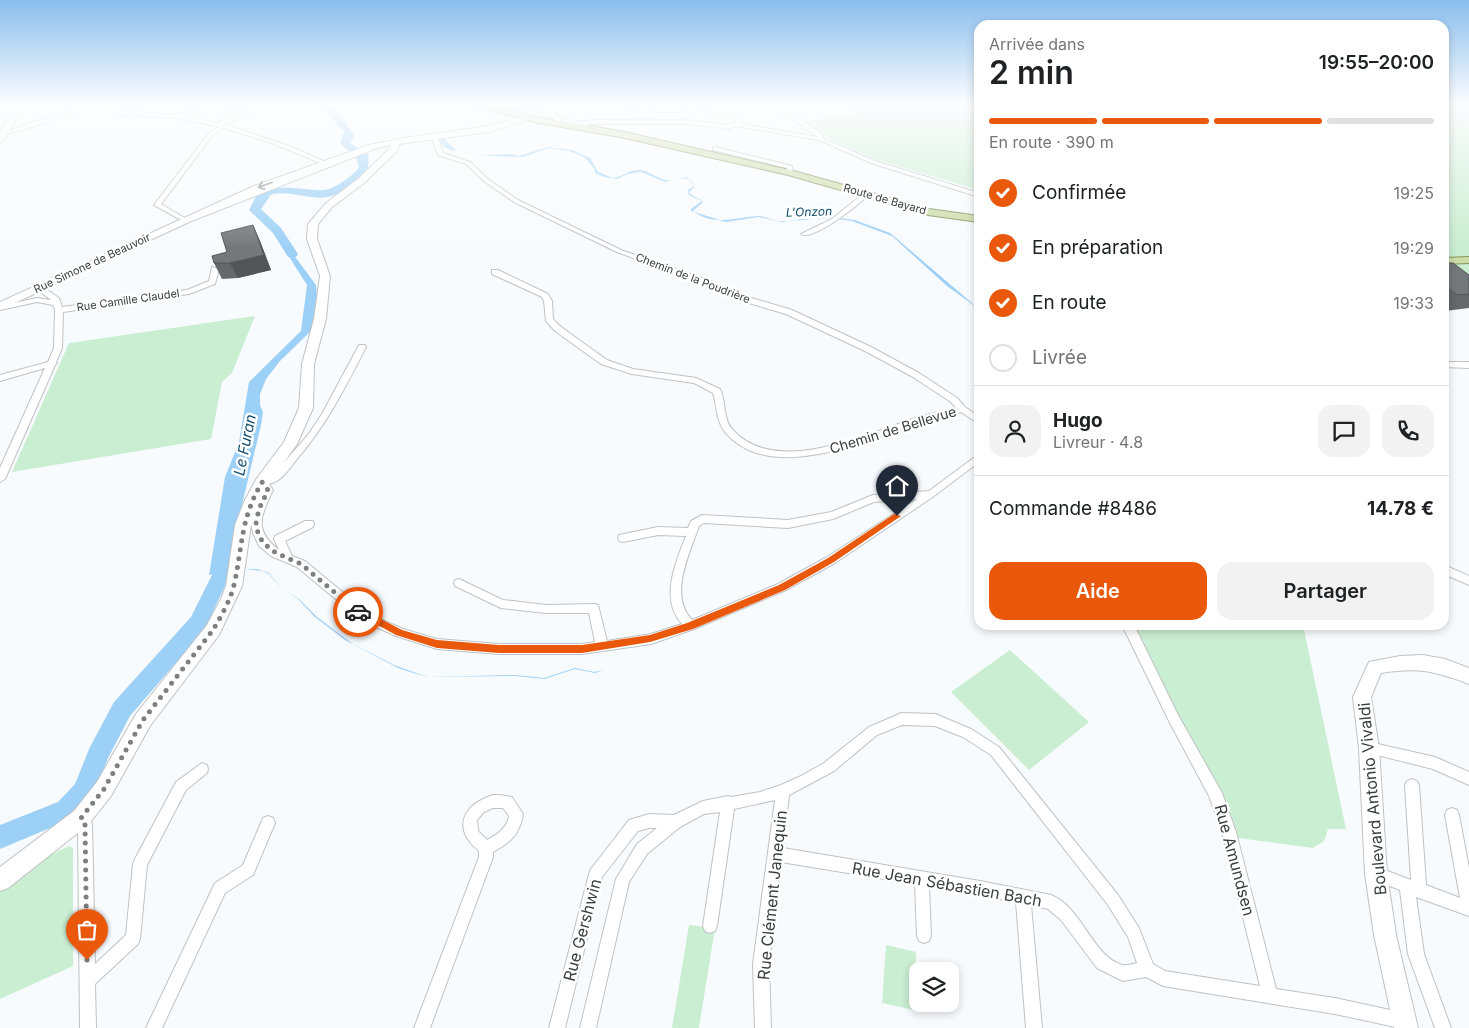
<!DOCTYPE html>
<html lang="fr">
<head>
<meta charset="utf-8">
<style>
  :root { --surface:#fff; --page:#f2f2f2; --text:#202124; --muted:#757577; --line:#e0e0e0; --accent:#ea580c }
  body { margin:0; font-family:Inter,sans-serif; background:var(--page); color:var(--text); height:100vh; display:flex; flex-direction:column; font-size:19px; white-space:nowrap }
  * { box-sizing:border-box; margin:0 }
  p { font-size:16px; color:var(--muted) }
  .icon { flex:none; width:28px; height:28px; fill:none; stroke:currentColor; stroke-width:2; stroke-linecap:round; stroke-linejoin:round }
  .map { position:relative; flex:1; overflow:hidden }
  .sheet { position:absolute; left:974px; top:20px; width:475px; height:610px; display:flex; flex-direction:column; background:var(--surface); border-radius:15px; box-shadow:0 2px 8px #0003 }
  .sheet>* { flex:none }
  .tools { position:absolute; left:909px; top:962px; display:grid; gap:10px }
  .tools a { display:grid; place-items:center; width:50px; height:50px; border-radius:10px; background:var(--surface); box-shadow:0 2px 8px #0003; font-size:25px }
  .pin { position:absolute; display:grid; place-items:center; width:42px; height:42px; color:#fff; margin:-51px -21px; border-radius:50% 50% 50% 0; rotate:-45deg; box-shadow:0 0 5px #0007 }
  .pin .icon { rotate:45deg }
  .courier { position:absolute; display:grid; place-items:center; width:50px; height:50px; margin:-25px; border:4px solid #ea580c; border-radius:50%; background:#fff; color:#222; box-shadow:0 1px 6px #0007 }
  .headline em { font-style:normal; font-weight:600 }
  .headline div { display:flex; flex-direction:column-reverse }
  .headline { display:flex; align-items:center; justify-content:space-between; height:85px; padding:0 15px }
  h1 { font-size:32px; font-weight:600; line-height:38px }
  .bar { display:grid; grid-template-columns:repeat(4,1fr); gap:8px 5px; align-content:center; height:60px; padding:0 15px }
  .bar i { height:6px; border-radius:4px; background:var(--line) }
  .bar .on { background:var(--accent) }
  .bar p { grid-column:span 4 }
  .line { display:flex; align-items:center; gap:12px; padding:0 15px; border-top:1px solid var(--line) }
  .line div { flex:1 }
  .round { display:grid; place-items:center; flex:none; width:52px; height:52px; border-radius:15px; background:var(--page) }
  ol { padding:0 15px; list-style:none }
  li { display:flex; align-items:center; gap:15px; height:55px }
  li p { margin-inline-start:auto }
  li .icon { padding:5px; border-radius:50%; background:var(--accent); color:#fff; stroke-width:4 }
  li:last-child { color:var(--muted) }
  li i { width:28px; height:28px; border:2px solid var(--line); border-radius:50% }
  .button { display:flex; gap:10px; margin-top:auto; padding:10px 15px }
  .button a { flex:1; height:58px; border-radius:15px; background:var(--accent); color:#fff; font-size:20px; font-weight:600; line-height:58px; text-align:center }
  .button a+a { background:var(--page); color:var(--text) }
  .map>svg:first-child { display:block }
  .green { fill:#caeed1 }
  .water { fill:#9dd0f6 }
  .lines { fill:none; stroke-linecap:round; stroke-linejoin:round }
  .river { fill:#9dd0f6; fill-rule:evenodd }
  .street-casing { stroke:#bfc2c5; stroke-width:2 }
  .secondary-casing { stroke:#bfc2c5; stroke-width:2 }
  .primary-casing { stroke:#83955c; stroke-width:2 }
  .street { fill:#fff; fill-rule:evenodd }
  .secondary { fill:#fff; fill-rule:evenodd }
  .primary { fill:#ccdca7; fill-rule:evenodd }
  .wall { fill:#65676a }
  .shaded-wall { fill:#525456 }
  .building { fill:#75787b; stroke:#525456 }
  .oneway { stroke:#9d9e9e }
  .route { fill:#ea580c }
  .done { stroke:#7d8081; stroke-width:5; stroke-dasharray:0 9 }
  .labels { text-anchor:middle; stroke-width:5; stroke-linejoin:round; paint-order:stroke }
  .far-street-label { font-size:11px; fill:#3b3d3e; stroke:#fff }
  .far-water-label { font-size:12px; font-style:italic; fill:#0c4a6e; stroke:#fff }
  .street-label { font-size:14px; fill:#3b3d3e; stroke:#fff }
  .water-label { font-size:15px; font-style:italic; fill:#0c4a6e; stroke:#fff }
  .near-street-label { font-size:16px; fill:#3b3d3e; stroke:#fff }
</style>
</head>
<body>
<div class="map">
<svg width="1469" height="1028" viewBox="0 0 1469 1028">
  <rect width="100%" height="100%" fill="#f8fbfe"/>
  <g class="green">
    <path d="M 834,104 L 979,104 L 979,190 L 874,159 L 834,141 L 803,121 L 857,115 Z"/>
    <path d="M 1444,104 L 1469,104 L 1469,308 L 1444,284 Z"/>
    <path d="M 255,316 L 232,373 L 222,382 L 211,439 L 12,472 L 69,343 Z"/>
    <path d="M 1132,625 L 1303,625 L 1346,829 L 1328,829 L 1324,841 L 1313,848 L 1238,838 L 1223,799 L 1178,719 Z"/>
    <path d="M 1010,650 L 1089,722 L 1029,770 L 951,692 Z"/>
    <path d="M 69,846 L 73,848 L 73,966 L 0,999 L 0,891 L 46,857 Z"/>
    <path d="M 689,925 L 715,928 L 699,1028 L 672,1028 Z"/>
    <path d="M 886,945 L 916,952 L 914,1010 L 882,1003 Z"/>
  </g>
  <g class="water">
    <path d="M 319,104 L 329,104 L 346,123 L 354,136 L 350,143 L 360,149 L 351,152 L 340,144 L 344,132 Z"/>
    <path d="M 442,137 L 457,151 L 486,155 L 509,154 L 519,156 L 548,147 L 572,150 L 590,158 L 598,172 L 613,178 C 622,177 629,170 639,170 C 648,170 656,178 665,180 C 675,183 691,169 694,187 L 690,191 L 690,194 C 694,197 700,198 703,202 L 693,211 C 711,226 736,218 757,216 C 765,216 772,221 780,221 C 798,222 816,217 835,218 L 802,219 L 782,222 L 758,217 L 726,222 L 691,211 L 691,209 L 702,201 L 689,195 L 688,190 L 694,186 L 690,179 L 681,178 L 665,182 L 641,172 L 628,174 L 617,179 L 604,177 L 595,173 L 594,168 L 584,157 L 569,151 L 549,148 L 523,157 L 490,156 L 451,150 L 444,147 L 439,138 Z"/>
    <path d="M 364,153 L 368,154 C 370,167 367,172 357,180 C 347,188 339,195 327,197 C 306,202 266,178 257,211 L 276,231 L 316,285 L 317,295 L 311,331 L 280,361 L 266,379 L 260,394 L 260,405 L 263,412 L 261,425 L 236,530 L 229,572 L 209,575 L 225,477 L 239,442 L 249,382 L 301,331 L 307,285 L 274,233 L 253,212 C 255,174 302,192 325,190 C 334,188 342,183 349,177 C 353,174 357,171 359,166 L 355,156 Z"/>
    <path d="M 838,218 L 855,220 L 890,233 L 979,309 L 947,286 L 892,236 L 852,221 L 836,219 Z"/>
    <path d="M 245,569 L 257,569 L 269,573 L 281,588 L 299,599 L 317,617 L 353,644 L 394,665 L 427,677 L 515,675 L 544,678 L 575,668 L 594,672 L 604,670 L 595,673 L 575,669 L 544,679 L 515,676 L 426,677 L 398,668 L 345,640 L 315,617 L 298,599 L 280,587 L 269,574 L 262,571 Z"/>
  </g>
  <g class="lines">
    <g class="river">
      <path d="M 264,193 L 270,196 L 261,209 L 281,228 L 298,254 L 296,257 L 288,257 L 273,233 L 249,210 L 257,195 Z"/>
      <path d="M 225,542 L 231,544 L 234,549 L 230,575 L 205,629 L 130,716 L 108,758 L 92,799 L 74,818 L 0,849 L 0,825 L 58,802 L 75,784 L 90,747 L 114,702 L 191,617 L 212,575 L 219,544 Z"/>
    </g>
    <g class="street-casing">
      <g id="street">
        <path d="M 69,104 L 73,104 L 82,109 L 26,129 L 4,135 L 1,133 L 74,109 L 69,106 Z"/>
        <path d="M 98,104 C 110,104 124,113 138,112 C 145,112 151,104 160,104 L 147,113 L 177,115 L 200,104 L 207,104 L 183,116 L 217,123 L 242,112 L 226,109 L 226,107 L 249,111 L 249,113 L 224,124 L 292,147 L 330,164 L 325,165 L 269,142 L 224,128 L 213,135 L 161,204 L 188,220 L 183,221 L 154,205 L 209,133 L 219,127 C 204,123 188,120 173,118 C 149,114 118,121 98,104 Z"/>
        <path d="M 621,104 L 627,104 L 631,107 L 681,108 L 689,106 L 686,104 L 697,104 L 736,116 L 742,123 L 741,124 L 818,137 L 770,104 L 776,104 L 822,134 L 824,139 L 875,161 L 979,193 L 979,197 L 871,163 L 819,140 L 735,126 L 729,129 L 689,124 L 590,124 L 578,129 L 575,127 L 579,124 L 557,121 L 546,112 L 514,107 L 517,105 L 550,110 L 561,119 L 584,122 L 589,120 L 689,120 L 728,125 L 736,122 L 732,118 L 694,107 L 682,112 L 630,111 L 622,107 Z"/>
        <path d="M 435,135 L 438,137 L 443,153 L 470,162 L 489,180 L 518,200 L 621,250 L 708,280 L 738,294 L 792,310 L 871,347 L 919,373 L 957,398 L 965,407 L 979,417 L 979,424 L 961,412 C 948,416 936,417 924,421 C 871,439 770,486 725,432 C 716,421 717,406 713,393 L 694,383 L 632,374 L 601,364 L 555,331 L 546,321 L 544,301 L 542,297 L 492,274 L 492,270 L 498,270 L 548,294 L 552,301 L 553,319 L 561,327 L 607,360 L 633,369 L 696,378 L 720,389 C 726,401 723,419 732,429 C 776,479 869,432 919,417 C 931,413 944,411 956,408 L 951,402 L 913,377 L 865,351 L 786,314 L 732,298 L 702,284 L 617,252 L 514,202 L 485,182 L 466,164 L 438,155 L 432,137 Z"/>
        <path d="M 715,147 L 792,166 L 793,173 L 788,174 L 787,168 L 713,150 L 713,148 Z"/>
        <path d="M 864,193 L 869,194 C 860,204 812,242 801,234 L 832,219 Z"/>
        <path d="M 212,267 L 219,269 L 215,284 L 189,294 L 63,312 L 62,348 L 56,362 L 57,363 L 55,365 L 5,479 L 0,482 L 0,468 L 45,368 L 0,381 L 0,375 L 48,362 L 54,348 L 55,310 L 53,305 L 37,302 L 0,310 L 0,306 L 37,298 L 51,300 L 37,289 L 37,285 L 40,285 L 59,298 L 62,307 L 187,290 L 209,281 Z"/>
        <path d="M 359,345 L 365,345 L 366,347 C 345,388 327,424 297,459 C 288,470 282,481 269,484 L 273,490 C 261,516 253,530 279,550 L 274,539 L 275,536 L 305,521 L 313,521 L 314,524 L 313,527 L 285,541 L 292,556 L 305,561 L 369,614 L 403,629 L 437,639 L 499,644 L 582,644 L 595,642 L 589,613 L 546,613 L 501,608 L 455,586 L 454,583 L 455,580 L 459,579 L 503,600 L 546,605 L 594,604 L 598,605 L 607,641 L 651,634 L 682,624 C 659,599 676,562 686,536 L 658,535 L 623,542 L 619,541 L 618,538 L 619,535 L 658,527 L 688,528 L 691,521 L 702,515 L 788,520 L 831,512 L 873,495 L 929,491 L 979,454 L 979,462 L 934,496 L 835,563 L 786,590 L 694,629 L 651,644 L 582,654 L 499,654 L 437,649 L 396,636 L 361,620 L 297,567 L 271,556 L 259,546 L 253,533 L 251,523 L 254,509 L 263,490 L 257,482 L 259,480 L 272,476 L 308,435 L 322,414 ZM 917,499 L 827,557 L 778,584 L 692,620 C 668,595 690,553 699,526 L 704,523 L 788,528 L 833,519 L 874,502 Z"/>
        <path d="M 1447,362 L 1469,362 L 1469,368 L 1444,367 L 1444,364 Z"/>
        <path d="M 1444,565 L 1469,576 L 1469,585 L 1444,574 Z"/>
        <path d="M 1122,625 L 1134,625 L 1178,715 L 1222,793 L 1236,832 L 1276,989 L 1335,998 L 1404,1013 L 1410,1015 L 1412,1021 L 1410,1027 L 1400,1028 L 1335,1014 L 1163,986 L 1146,977 L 1123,981 L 1097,968 L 1061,920 L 1048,909 L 1031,905 L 1042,1028 L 1026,1028 L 1016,902 L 929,887 L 931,936 L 929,941 L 924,943 L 919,941 L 917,936 L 915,884 L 781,862 L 769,964 L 771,1028 L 755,1028 L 753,964 L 775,800 L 734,809 L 717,926 L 715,931 L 710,933 L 705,931 L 703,926 L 720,812 L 704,814 L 680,827 L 647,854 L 629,882 L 596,1028 L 580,1028 L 616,879 L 637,844 L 657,828 L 649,828 L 638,831 L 602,877 L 565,1028 L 549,1028 L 589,874 L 591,869 L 629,820 L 649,814 L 674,815 L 703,801 L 728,796 L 731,797 L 760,792 L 781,785 L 801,776 L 824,763 L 869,727 L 897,715 L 901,713 L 936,714 L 940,716 L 971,729 L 999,747 L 1118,895 L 1139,928 L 1153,964 L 1165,971 L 1260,986 L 1222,832 L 1209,796 L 1170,723 ZM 902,725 L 935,726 L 963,737 L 991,755 L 1108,905 L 1128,937 L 1137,963 C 1133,964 1126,966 1122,965 C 1092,956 1082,907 1051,895 L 980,881 L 783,848 L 789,795 L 834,771 L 877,735 Z"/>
        <path d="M 1369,742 L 1435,757 L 1469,772 L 1469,785 L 1433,769 L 1365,752 L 1363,748 L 1365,744 Z"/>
        <path d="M 202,763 L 207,765 L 208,769 L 207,773 L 186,790 L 147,865 L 140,939 L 138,944 L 95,984 L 96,1028 L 80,1028 L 78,826 L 74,818 L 76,813 L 81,811 L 86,813 L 92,824 L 95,964 L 126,935 L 133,864 L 135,859 L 176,782 Z"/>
        <path d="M 1412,779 L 1417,781 L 1419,785 L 1426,885 L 1460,898 L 1445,815 L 1447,810 L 1452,808 L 1457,810 L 1459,815 L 1469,868 L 1469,916 L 1416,897 L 1424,954 L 1451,1028 L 1435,1028 L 1408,954 L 1400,890 L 1372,879 L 1370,874 L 1372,869 L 1377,867 L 1411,880 L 1405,785 L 1407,781 Z"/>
        <path d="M 493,795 L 500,795 L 512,797 L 523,814 C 520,834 510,843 493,852 L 493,857 L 430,1028 L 414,1028 L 479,857 L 479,851 C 452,829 462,805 493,795 ZM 493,808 L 503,808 L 509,816 C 507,828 498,834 487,840 L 478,831 L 477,820 L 484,812 Z"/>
        <path d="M 268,816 L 273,818 L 275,823 L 253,875 L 225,893 L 162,1028 L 146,1028 L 215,883 L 243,865 L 263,818 Z"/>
      </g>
    </g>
    <g class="secondary-casing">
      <g id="secondary">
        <path d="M 16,104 L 24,104 L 4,140 L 0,143 L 0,132 Z"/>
        <path d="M 525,116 L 529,118 L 528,120 L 489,132 L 399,144 L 397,151 L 364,183 L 332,207 L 318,224 L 317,239 L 330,276 L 326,319 L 314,364 L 313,408 L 297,444 L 268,485 L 258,502 L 251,525 L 242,586 L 219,635 L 150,726 L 111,796 L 88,825 L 8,888 L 0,891 L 0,867 L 74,811 L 97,782 L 136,714 L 207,625 L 221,599 L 226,586 L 235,525 L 244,502 L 257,478 L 284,442 L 299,408 L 302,364 L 314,319 L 320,276 L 307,239 L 308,224 L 326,203 L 358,179 L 390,148 L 390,145 L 375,149 L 189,222 L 4,308 L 0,309 L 0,302 L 254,186 L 369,145 L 410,137 L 489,126 Z"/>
        <path d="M 1423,655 L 1445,659 L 1469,668 L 1469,684 C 1434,671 1419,667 1381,673 L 1371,697 L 1379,748 L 1387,874 L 1396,935 L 1418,1028 L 1394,1028 L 1374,935 L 1365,874 L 1359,748 L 1353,697 L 1369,662 L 1400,656 Z"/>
      </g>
    </g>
    <g class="primary-casing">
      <g id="primary">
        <path d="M 466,104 L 480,104 L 538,117 L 620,131 L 794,171 L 929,209 L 979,216 L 979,222 L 928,215 L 788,175 L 620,137 L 538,123 Z"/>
        <path d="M 1469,257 L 1469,263 L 1444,264 L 1444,258 Z"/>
      </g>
    </g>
    <use href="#street" class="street"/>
    <use href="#secondary" class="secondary"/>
    <use href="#primary" class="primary"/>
  </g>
  <g class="wall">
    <path d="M 253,225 L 260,241 L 271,270 L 238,278 L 222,279 L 214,263 L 227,252 Z"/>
    <path d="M 1444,263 L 1469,275 L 1469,308 L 1445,311 L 1444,310 Z"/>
  </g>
  <path class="shaded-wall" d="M 253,225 L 260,241 L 271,270 L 238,278 L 230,263 Z"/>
  <g class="building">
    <path d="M 253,225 L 264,255 L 230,263 L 214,263 L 212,256 L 227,252 L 221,233 Z"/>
    <path d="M 1444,263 L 1453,263 L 1469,275 L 1469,294 L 1457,295 L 1446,287 L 1444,287 Z"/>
  </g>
  <defs><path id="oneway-shaft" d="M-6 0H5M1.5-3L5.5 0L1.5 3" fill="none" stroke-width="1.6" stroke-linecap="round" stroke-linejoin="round" transform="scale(1.25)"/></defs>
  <use class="oneway" href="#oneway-shaft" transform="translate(265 185) rotate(160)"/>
  <linearGradient id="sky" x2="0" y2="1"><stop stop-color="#8abfee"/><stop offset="0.42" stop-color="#fcfdff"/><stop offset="1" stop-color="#fcfdff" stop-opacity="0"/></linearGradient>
  <rect width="1469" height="248" fill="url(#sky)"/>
  <path class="route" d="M 894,514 L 901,516 L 834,562 L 785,590 L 693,629 L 650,642 L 582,653 L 499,653 L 437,648 L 396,635 L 354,612 L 355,609 L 362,609 L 402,630 L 437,640 L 499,645 L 582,645 L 650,635 L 687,623 L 779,585 L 828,558 Z"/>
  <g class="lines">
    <path class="done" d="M 87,960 L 85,824 L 81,818 L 104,789 L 143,720 L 213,630 C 221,616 230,601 234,585 C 243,545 240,520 262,482 L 268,490 L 259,509 L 256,523 L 258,533 L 263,543 L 276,553 L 301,564 L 358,612"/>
  </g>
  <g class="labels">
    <g class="far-street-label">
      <text transform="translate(885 199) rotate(16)" y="4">Route de Bayard</text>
      <text transform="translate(92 263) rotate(-25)" y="4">Rue Simone de Beauvoir</text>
      <text transform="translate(693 278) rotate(21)" y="4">Chemin de la Poudrière</text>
      <text transform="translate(128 300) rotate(-8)" y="4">Rue Camille Claudel</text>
    </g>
    <g class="far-water-label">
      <text transform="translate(809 212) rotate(-2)" y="4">L'Onzon</text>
    </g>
    <g class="street-label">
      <text transform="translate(893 430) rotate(-17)" y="5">Chemin de Bellevue</text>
    </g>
    <g class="water-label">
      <text transform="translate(245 445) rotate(-79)" y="5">Le Furan</text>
    </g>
    <g class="near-street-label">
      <text transform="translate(1372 799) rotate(-95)" y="6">Boulevard Antonio Vivaldi</text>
      <text transform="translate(1235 860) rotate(75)" y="6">Rue Amundsen</text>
      <text transform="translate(947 884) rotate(10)" y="6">Rue Jean Sébastien Bach</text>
      <text transform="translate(772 895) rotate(-84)" y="6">Rue Clément Janequin</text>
      <text transform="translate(582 930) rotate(-75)" y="6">Rue Gershwin</text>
    </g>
  </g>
</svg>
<div class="tools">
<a><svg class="icon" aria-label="layers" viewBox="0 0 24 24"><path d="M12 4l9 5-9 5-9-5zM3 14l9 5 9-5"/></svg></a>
</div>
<div class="pin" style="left:87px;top:960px;background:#ea580c"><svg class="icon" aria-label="bag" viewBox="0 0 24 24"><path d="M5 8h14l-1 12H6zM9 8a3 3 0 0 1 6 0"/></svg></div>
<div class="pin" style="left:897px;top:516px;background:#1f2937"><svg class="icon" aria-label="home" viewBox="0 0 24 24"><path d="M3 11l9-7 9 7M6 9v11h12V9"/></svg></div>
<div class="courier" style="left:358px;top:612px"><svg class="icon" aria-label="car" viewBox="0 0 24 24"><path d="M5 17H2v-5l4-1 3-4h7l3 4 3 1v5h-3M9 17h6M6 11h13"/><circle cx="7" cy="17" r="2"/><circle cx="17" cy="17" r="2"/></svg></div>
<section class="sheet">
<div class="headline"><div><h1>2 min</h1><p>Arrivée dans</p></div><em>19:55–20:00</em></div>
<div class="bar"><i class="on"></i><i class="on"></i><i class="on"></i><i></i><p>En route · 390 m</p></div>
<ol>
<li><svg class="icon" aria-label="check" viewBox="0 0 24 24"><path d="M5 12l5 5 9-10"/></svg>Confirmée<p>19:25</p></li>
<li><svg class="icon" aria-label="check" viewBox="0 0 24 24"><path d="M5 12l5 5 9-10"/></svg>En préparation<p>19:29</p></li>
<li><svg class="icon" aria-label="check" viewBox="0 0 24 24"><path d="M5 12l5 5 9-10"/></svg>En route<p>19:33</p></li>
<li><i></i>Livrée</li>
</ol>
<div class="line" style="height:90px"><a class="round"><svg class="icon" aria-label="person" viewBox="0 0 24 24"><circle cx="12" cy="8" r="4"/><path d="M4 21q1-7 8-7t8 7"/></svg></a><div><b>Hugo</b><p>Livreur · 4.8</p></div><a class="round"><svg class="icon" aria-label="chat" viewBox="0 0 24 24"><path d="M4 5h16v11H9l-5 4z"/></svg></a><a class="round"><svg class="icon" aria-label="phone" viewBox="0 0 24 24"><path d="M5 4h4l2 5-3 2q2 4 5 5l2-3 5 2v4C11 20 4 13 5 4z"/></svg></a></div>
<div class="line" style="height:65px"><div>Commande #8486</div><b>14.78 €</b></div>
<div class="button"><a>Aide</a><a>Partager</a></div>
</section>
</div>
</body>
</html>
